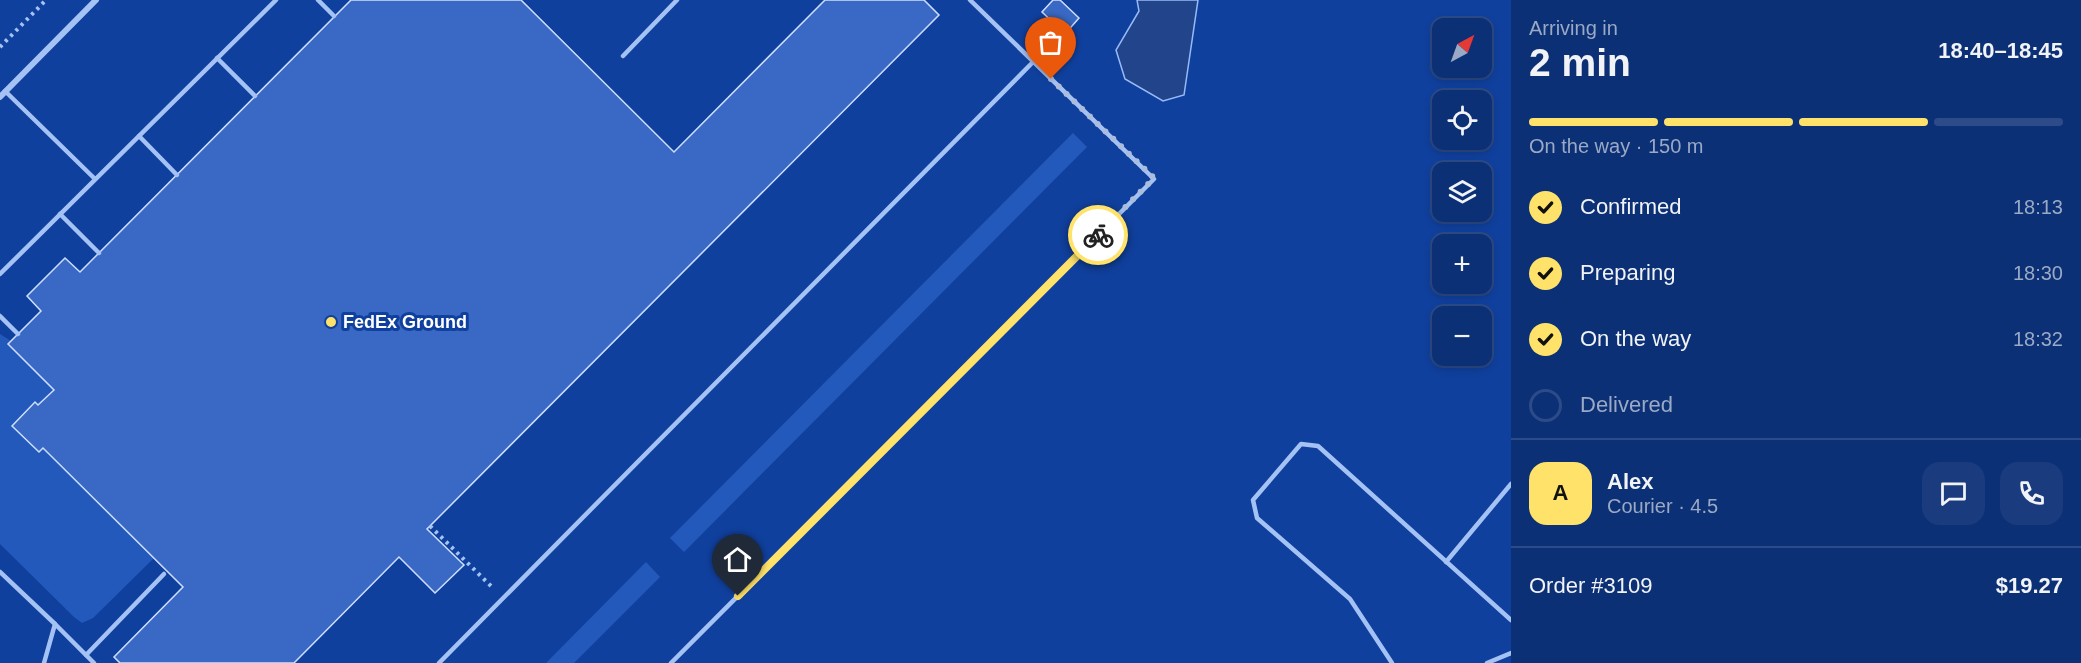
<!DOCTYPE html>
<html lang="en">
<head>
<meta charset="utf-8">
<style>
  :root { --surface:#0c3076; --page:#1a3c7e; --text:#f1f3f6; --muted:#9aa9c5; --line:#2c4b88; --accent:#ffe269 }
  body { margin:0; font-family:Helvetica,sans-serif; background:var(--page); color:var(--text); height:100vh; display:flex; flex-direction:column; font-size:22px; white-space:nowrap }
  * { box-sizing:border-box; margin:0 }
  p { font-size:20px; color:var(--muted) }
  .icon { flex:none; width:33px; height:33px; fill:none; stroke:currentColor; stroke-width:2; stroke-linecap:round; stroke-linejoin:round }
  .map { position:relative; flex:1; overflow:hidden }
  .drawer { display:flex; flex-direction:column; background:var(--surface); width:570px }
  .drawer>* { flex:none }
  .needle { width:39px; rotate:41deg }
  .tools { position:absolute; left:1432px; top:18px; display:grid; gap:12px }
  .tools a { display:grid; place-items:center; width:60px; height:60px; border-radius:12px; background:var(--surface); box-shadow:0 3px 9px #0003,0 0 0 2px var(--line); font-size:30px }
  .pin { position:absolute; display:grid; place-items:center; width:51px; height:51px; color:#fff; margin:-62px -26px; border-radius:50% 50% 50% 0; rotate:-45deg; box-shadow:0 0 6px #0007 }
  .pin .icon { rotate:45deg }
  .courier { position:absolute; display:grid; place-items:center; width:60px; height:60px; margin:-30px; border:4px solid #ffe269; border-radius:50%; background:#fff; color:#222; box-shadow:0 2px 8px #0007 }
  .overview em { font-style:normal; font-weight:700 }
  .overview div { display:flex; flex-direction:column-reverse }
  .overview { display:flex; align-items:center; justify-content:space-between; height:102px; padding:0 18px }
  h1 { font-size:39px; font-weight:700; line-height:45px }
  .bar { display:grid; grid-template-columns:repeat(4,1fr); gap:9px 6px; align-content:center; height:72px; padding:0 18px }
  .bar i { height:8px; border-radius:4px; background:var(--line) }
  .bar .active { background:var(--accent) }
  .bar p { grid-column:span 4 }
  .line { display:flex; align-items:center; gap:15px; padding:0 18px; border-top:2px solid var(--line) }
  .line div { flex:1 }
  .round { display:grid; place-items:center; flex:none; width:63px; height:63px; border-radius:18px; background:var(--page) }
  ol { padding:0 18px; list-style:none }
  li { display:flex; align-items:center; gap:18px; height:66px }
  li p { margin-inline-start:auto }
  li .icon { padding:6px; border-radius:50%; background:var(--accent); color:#111; stroke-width:4 }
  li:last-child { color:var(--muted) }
  li i { width:33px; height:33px; border:3px solid var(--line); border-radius:50% }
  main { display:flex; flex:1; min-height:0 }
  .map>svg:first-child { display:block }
  .green { fill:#2359bb }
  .water { fill:#22448a; stroke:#97bbf8; stroke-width:1.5 }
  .building { fill:#3969c4; stroke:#cedffe; stroke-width:1.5 }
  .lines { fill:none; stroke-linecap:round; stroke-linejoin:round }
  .path { stroke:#a5c2f5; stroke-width:4; stroke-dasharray:3 4.5; stroke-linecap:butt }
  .service { stroke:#a5c2f5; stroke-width:4.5 }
  .minor { stroke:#a5c2f5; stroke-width:6 }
  .done { stroke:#abbcdd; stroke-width:6; stroke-dasharray:0 10.8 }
  .route { stroke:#ffe269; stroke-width:8 }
  .poi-dot { fill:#ffe269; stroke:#10409d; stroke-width:2 }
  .labels { text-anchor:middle; stroke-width:6; stroke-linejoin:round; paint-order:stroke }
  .poi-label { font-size:18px; font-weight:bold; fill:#fff; stroke:#10409d; text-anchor:start }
</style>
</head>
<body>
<main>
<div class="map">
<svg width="1511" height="663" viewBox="0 0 1511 663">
  <rect width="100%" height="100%" fill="#10409d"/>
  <g class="green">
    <path d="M 1073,133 L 1087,147 L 684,552 L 670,538 Z"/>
    <path d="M 0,334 L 11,341 L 8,345 L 54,390 L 38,405 L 35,403 L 12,426 L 39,452 L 43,448 L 154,558 L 93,618 L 82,623 L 74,617 L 0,544 Z"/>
    <path d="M 646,562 L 660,577 L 574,663 L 546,663 Z"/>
  </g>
  <path class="water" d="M 1137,0 L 1198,0 L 1184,95 L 1163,101 L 1125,79 L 1116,50 L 1139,11 Z"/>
  <g class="building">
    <path d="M 351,0 L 521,0 L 674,152 L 825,0 L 924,0 L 939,15 L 427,529 L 464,565 L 435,593 L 399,557 L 294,663 L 120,663 L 114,657 L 183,587 L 43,448 L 39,452 L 12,426 L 35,402 L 38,405 L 54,390 L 8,344 L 41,311 L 27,296 L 65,258 L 80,272 Z"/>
    <path d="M 1053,0 L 1060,0 L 1079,18 L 1065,34 L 1042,12 Z"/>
  </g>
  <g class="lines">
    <g class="path">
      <path d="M 0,47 L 46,0"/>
      <path d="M 430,526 L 494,589"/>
    </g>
    <g class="service">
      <path d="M 318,0 L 334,16"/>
      <path d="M 623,56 L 677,0"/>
      <path d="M 217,58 L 255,96"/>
      <path d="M 5,91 L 95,179"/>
      <path d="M 139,136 L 177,175"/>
      <path d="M 60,214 L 99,253"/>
      <path d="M 0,274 L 276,0"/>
      <path d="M 0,316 L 18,334"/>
      <path d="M 1446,562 L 1511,484"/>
      <path d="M 0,572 L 55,624 L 44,663"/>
      <path d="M 55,624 L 94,663"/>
      <path d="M 86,655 L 164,574"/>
      <path d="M 439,663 L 1033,62"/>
      <path d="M 671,663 L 1154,179 L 970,0"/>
      <path d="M 1392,663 L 1350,599 L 1257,518 L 1253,500 L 1301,444 L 1318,446 L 1511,620"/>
      <path d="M 1487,663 L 1511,653"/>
    </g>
    <path class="minor" d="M 0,97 L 96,0"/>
  </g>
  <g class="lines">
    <path class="done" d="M 1051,79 L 1154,178 L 1098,235"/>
    <path class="route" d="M 738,596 L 1098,235"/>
  </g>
  <circle class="poi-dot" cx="331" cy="322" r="6"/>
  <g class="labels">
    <g class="poi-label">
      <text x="343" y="328">FedEx Ground</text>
    </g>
  </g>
</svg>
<div class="tools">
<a><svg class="needle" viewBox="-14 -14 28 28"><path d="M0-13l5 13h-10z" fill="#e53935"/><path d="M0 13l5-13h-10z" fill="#9aa9c5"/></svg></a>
<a><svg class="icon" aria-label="locate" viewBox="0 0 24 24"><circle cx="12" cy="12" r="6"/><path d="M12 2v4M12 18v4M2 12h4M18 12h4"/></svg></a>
<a><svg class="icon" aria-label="layers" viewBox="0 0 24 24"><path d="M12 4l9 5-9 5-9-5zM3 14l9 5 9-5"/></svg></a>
<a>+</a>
<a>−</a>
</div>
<div class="pin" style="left:1051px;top:79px;background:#ea580c"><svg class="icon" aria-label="bag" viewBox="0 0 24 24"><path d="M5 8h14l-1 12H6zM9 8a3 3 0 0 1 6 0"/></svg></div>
<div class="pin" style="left:738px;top:596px;background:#1f2937"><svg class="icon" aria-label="home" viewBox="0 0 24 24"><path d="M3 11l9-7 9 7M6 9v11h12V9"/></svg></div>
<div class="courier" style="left:1098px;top:235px"><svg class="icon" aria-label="bike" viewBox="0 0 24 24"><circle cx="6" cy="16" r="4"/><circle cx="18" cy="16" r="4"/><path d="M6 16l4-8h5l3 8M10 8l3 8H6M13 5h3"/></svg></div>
</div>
<section class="drawer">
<div class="overview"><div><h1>2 min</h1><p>Arriving in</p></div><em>18:40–18:45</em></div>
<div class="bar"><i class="active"></i><i class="active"></i><i class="active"></i><i></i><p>On the way · 150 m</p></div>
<ol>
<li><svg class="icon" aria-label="check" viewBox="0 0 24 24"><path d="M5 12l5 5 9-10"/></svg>Confirmed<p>18:13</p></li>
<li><svg class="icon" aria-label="check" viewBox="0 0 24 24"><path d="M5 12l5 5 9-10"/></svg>Preparing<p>18:30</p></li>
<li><svg class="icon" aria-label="check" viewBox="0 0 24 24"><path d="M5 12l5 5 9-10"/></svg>On the way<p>18:32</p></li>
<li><i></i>Delivered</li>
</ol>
<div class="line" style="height:108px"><b class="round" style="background:var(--accent);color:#111">A</b><div><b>Alex</b><p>Courier · 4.5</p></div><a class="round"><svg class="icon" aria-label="chat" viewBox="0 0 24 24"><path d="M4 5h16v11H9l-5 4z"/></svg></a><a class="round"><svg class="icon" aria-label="phone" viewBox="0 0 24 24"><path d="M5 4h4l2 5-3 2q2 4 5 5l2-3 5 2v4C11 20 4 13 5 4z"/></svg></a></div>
<div class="line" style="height:78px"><div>Order #3109</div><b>$19.27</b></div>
</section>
</main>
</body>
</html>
